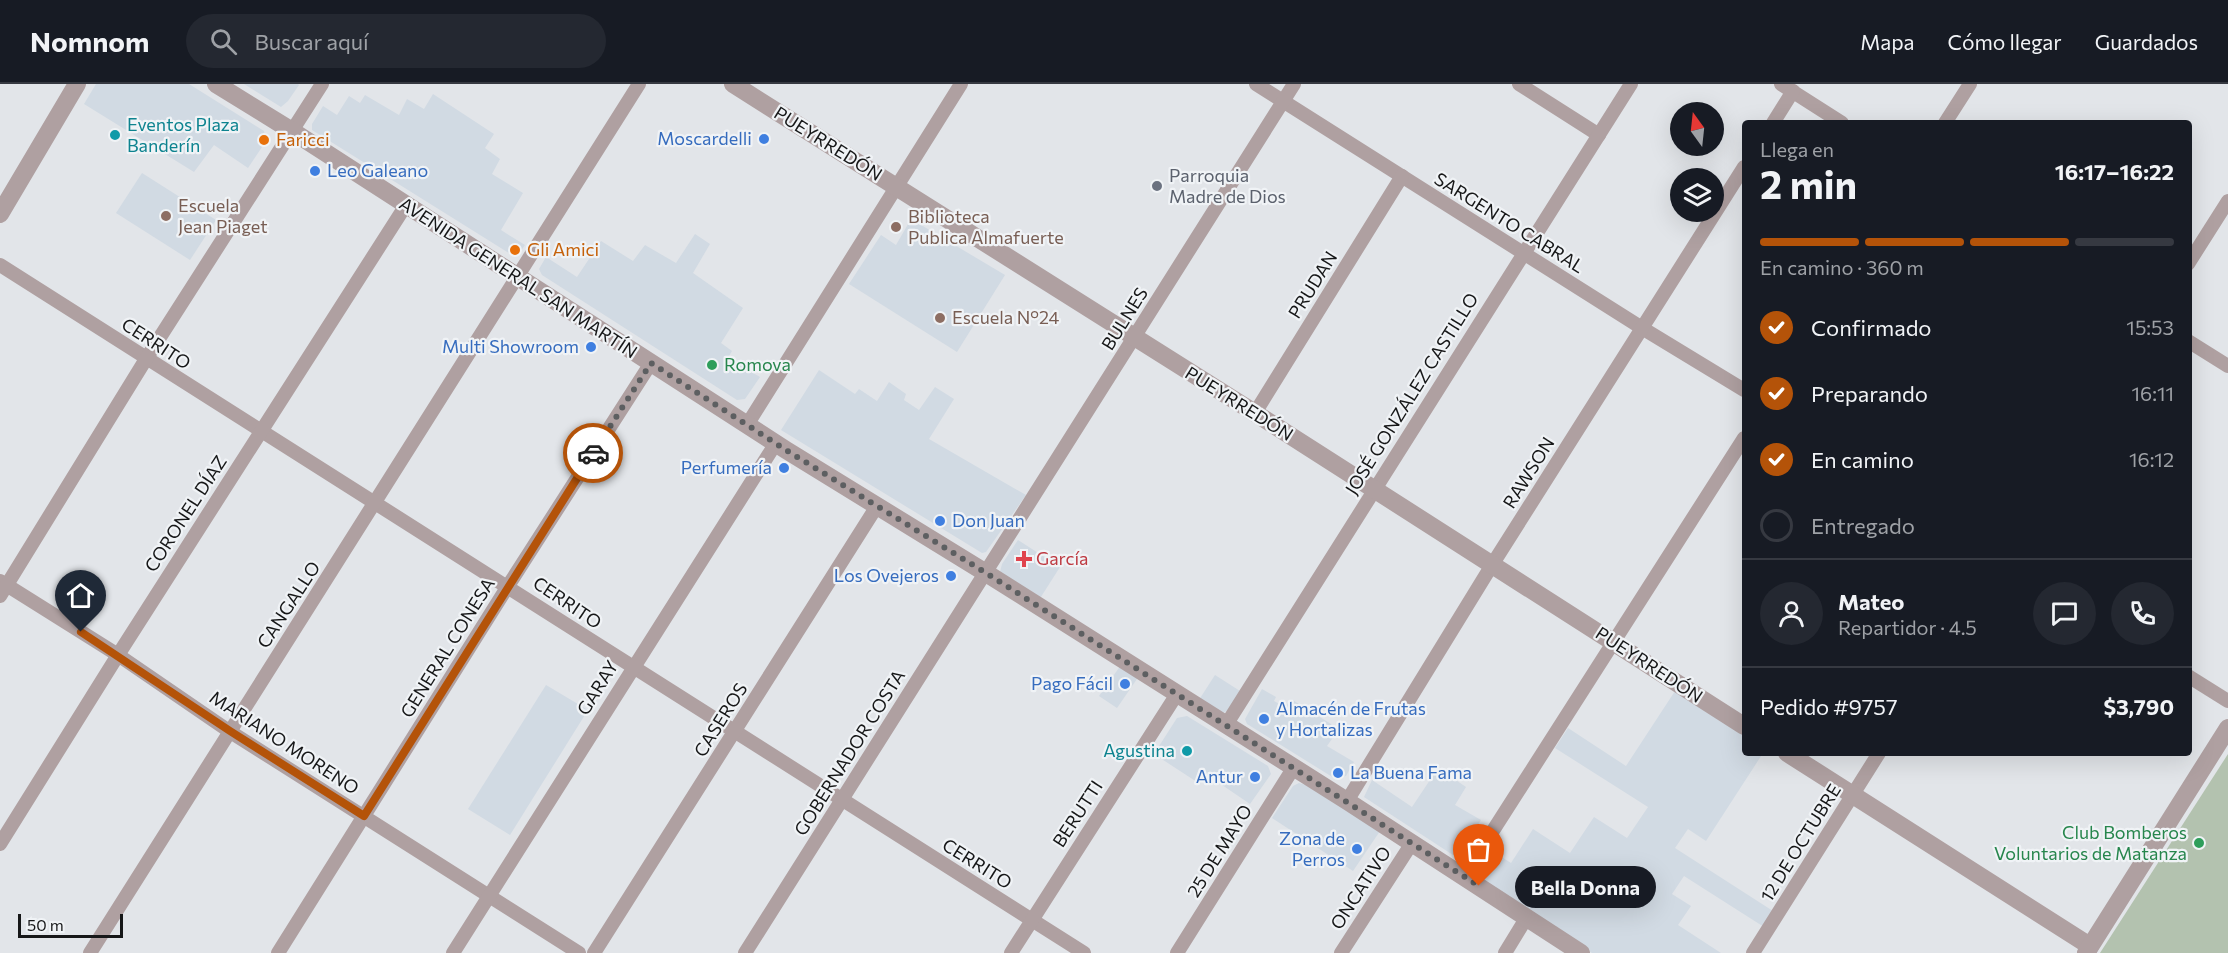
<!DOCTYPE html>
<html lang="es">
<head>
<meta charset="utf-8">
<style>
  :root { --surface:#171b24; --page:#242831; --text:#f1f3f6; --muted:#9ea1a6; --line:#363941; --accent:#b45309 }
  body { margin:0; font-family:Commissioner,sans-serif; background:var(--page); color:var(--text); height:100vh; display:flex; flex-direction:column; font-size:22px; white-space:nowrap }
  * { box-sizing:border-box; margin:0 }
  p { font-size:20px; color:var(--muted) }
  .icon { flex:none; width:33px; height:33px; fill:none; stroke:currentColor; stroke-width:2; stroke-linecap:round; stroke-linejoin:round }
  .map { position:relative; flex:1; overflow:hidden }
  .sheet { position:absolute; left:1742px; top:36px; width:450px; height:636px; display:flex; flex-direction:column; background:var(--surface); border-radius:6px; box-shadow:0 6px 24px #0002 }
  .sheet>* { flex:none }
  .needle { width:39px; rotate:345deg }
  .controls { position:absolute; left:1670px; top:18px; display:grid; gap:12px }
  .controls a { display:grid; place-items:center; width:54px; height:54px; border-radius:50%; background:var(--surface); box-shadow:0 6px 24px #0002; font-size:30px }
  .scale { position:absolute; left:18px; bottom:15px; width:105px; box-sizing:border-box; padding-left:6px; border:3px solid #161718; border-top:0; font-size:16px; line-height:21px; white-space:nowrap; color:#161718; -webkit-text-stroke:4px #f0f3f6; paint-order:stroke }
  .pin { position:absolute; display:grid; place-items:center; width:51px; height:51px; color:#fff; margin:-62px -26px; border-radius:50% 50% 50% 0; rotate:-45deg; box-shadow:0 0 6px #0007 }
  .pin .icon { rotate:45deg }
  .courier { position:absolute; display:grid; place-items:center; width:60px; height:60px; margin:-30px; border:4px solid #b45309; border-radius:50%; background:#fff; color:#222; box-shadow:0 2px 8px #0007 }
  .bubble { position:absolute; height:42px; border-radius:21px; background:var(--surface); box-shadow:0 6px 24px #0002; font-size:20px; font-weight:700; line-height:42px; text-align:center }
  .summary em { font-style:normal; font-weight:700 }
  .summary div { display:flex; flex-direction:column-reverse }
  .summary { display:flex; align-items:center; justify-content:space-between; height:102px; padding:0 18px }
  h1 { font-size:39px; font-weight:700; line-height:45px }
  .bar { display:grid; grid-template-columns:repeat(4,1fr); gap:9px 6px; align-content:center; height:72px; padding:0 18px }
  .bar i { height:8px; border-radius:4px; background:var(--line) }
  .bar .current { background:var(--accent) }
  .bar p { grid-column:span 4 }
  .line { display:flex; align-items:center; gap:15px; padding:0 18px; border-top:2px solid var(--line) }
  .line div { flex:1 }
  .round { display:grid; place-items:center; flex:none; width:63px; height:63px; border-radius:32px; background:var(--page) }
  ol { padding:0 18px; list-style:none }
  li { display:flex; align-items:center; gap:18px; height:66px }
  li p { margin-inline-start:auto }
  li .icon { padding:6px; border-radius:50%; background:var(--accent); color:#fff; stroke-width:4 }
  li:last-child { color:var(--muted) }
  li i { width:33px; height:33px; border:3px solid var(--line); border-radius:50% }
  header { display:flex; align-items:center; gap:36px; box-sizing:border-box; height:84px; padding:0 30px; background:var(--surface); border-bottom:2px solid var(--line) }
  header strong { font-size:28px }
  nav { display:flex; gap:33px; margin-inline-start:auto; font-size:21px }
  .search { width:420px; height:54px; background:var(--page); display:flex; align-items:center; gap:15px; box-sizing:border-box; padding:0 21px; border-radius:33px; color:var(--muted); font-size:22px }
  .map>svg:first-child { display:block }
  .built { fill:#d1dae3 }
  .green { fill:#b3c2af }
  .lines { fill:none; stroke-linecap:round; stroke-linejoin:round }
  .minor { stroke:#afa0a1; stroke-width:14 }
  .tertiary { stroke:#afa0a1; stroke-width:18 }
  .done { stroke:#5d5f61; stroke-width:6; stroke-dasharray:0 10.8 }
  .route { stroke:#b45309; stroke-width:8 }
  .culture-dot { fill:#0f9aa8; stroke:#f0f3f6; stroke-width:2 }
  .shop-dot { fill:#3f7fe0; stroke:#f0f3f6; stroke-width:2 }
  .food-dot { fill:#e8710a; stroke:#f0f3f6; stroke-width:2 }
  .worship-dot { fill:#6b7280; stroke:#f0f3f6; stroke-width:2 }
  .education-dot { fill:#8d6e63; stroke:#f0f3f6; stroke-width:2 }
  .leisure-dot { fill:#2e9e5b; stroke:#f0f3f6; stroke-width:2 }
  .health-dot { fill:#e0444e; stroke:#f0f3f6; stroke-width:2 }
  .labels { text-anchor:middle; stroke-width:4.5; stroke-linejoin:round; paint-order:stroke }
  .culture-label { font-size:18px; fill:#0d838f; stroke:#f0f3f6; text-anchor:start }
  .shop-label { font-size:18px; fill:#366cbe; stroke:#f0f3f6; text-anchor:end }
  .food-label { font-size:18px; fill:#c56008; stroke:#f0f3f6; text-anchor:start }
  .street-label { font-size:18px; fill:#161718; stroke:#f0f3f6 }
  .worship-label { font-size:18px; fill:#5b616d; stroke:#f0f3f6; text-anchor:start }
  .education-label { font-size:18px; fill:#785e54; stroke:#f0f3f6; text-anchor:start }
  .leisure-label { font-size:18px; fill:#27864d; stroke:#f0f3f6; text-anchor:start }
  .health-label { font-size:18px; fill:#be3a42; stroke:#f0f3f6; text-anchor:start }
</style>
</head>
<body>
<header>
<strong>Nomnom</strong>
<div class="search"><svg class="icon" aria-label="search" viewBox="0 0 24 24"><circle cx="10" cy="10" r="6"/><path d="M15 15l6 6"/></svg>Buscar aquí</div>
<nav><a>Mapa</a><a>Cómo llegar</a><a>Guardados</a></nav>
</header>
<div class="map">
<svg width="2228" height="869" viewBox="0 0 2228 869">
  <rect width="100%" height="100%" fill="#e2e5e9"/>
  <g class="built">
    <path d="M 96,0 L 189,0 L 264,47 L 266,57 L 248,84 L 214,61 L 194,88 L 84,20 Z"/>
    <path d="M 244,0 L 298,0 L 299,1 L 288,17 L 281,23 Z"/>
    <path d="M 433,10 L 494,50 L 485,64 L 500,75 L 492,90 L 523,109 L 501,146 L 525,161 L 520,168 L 512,171 L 312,46 L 312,40 L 323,22 L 337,31 L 349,12 L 360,19 L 365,11 L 399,31 L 407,15 L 424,25 Z"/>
    <path d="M 142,89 L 216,136 L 190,176 L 116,129 Z"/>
    <path d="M 911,135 L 1005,191 L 957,268 L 849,200 L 881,151 L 896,161 Z"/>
    <path d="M 695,150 L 710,160 L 693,189 L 743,224 L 721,259 L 732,267 L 728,274 L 760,293 L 745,315 L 737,316 L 542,191 L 539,185 L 546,173 L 577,193 L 601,157 L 633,177 L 645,161 L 676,179 Z"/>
    <path d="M 819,286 L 855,310 L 859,305 L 877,317 L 889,298 L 906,310 L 904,316 L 919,326 L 935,303 L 954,315 L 929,355 L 1026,411 L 986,468 L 982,469 L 781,346 Z"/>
    <path d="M 1018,456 L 1060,483 L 1039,516 L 1000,488 L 1002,480 Z"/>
    <path d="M 1121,581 L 1139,592 L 1117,624 L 1099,612 Z"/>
    <path d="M 1215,591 L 1240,607 L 1228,626 L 1222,630 L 1197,619 Z"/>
    <path d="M 546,601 L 588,626 L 510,751 L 468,725 Z"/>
    <path d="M 1677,604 L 1744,648 L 1744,669 L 1763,669 L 1706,757 L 1688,745 L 1675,764 L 1773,827 L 1764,843 L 1684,792 L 1672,810 L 1691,822 L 1678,841 L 1721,869 L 1592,869 L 1485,800 L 1479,791 L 1480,778 L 1489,765 L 1511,779 L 1533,745 L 1570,769 L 1594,733 L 1627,754 L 1648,723 L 1555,664 L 1568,644 L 1626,682 Z"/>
    <path d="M 1262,605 L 1276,613 L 1274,617 L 1285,623 L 1291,615 L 1339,645 L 1327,662 L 1354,678 L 1346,692 L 1334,694 L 1247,640 L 1245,635 Z"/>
    <path d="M 1187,632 L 1268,682 L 1271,690 L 1250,720 L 1206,690 L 1200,700 L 1154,670 L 1177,634 Z"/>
    <path d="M 1438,684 L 1466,703 L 1455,721 L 1481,736 L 1459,769 L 1453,771 L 1364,713 L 1372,696 L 1412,723 Z"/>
    <path d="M 1299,699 L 1306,701 L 1380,747 L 1353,787 L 1272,734 L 1293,702 Z"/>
  </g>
  <path class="green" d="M 2228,670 L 2228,869 L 2100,869 Z"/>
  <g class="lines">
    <g class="minor">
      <path d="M 1256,0 L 1642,244 L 1744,306"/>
      <path d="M 1519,0 L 1599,51"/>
      <path d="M 1781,0 L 1842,39"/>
      <path d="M 1773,39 L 1793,7"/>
      <path d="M 1945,39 L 1970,0"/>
      <path d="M 2188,180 L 2228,117"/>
      <path d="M 0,181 L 1084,869"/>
      <path d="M 2188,257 L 2228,282"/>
      <path d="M 1255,329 L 1402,92"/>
      <path d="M 747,341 L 961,0"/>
      <path d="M 0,497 L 118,571 L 229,647 L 579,869"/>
      <path d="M 0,512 L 146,275 L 322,0"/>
      <path d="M 2188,592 L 2228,617"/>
      <path d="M 1226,641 L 1631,0"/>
      <path d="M 1347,717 L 1492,481 L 1744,83"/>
      <path d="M 0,760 L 118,571 L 406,121"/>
      <path d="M 1464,792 L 1744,354"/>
      <path d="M 90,869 L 639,0"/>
      <path d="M 278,869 L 508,502 L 651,279"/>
      <path d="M 453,869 L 776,359"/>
      <path d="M 594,869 L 877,422"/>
      <path d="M 745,869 L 1294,0"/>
      <path d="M 1011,869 L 1177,610"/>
      <path d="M 1177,869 L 1294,683"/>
      <path d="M 1341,869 L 1412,759"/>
      <path d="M 1505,869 L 1527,833"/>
      <path d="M 1753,869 L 1879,669"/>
    </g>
    <g class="tertiary">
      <path d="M 216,0 L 292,47 L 786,366 L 986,489 L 1347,717 L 1581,869"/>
      <path d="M 733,0 L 1255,329 L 1744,642"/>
      <path d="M 0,130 L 77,0"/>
      <path d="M 1787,669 L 2090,862"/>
      <path d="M 2086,869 L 2228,644"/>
    </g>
  </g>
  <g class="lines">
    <path class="done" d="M 593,369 L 651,279 L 786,366 L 986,489 L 1479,802"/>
    <path class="route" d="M 81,548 L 230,647 L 364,732 L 593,369"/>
  </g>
  <g class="culture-dot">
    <circle cx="115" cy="51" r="6"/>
    <circle cx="1187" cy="667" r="6"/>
  </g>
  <g class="shop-dot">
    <circle cx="764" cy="55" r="6"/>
    <circle cx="315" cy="87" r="6"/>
    <circle cx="591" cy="263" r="6"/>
    <circle cx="784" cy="384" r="6"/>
    <circle cx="940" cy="437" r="6"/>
    <circle cx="951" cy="492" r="6"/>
    <circle cx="1125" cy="600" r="6"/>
    <circle cx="1264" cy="635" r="6"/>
    <circle cx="1338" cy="689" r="6"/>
    <circle cx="1255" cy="693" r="6"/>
    <circle cx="1357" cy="765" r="6"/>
  </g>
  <g class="food-dot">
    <circle cx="264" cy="56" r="6"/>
    <circle cx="515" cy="166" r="6"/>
  </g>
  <circle class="worship-dot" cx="1157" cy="102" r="6"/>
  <g class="education-dot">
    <circle cx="166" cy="132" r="6"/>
    <circle cx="896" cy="143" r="6"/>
    <circle cx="940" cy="234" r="6"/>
  </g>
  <g class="leisure-dot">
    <circle cx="712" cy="281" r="6"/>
    <circle cx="2199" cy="759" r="6"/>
  </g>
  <path class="health-dot" d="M1021 466h6v6h6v6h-6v6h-6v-6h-6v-6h6z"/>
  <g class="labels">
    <g class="culture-label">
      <text x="127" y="47">Eventos Plaza<tspan x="127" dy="21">Banderín</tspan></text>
      <text x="1175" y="673" text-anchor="end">Agustina</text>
    </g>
    <g class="shop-label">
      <text x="752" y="61">Moscardelli</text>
      <text x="327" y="93" text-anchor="start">Leo Galeano</text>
      <text x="579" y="269">Multi Showroom</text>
      <text x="772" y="390">Perfumería</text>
      <text x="952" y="443" text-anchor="start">Don Juan</text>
      <text x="939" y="498">Los Ovejeros</text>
      <text x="1113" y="606">Pago Fácil</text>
      <text x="1276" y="631" text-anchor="start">Almacén de Frutas<tspan x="1276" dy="21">y Hortalizas</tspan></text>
      <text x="1350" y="695" text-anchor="start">La Buena Fama</text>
      <text x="1243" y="699">Antur</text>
      <text x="1345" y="761">Zona de<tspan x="1345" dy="21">Perros</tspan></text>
    </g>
    <g class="food-label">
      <text x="276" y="62">Faricci</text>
      <text x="527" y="172">Gli Amici</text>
    </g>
    <g class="street-label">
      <text transform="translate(828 60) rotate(32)" y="6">PUEYRREDÓN</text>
      <text transform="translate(1509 139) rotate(32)" y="6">SARGENTO CABRAL</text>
      <text transform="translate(518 194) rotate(33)" y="6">AVENIDA GENERAL SAN MARTÍN</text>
      <text transform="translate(1313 201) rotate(-58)" y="6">PRUDAN</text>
      <text transform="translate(1125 235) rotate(-58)" y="6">BULNES</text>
      <text transform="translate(156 260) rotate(33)" y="6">CERRITO</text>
      <text transform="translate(1412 310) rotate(-58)" y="6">JOSÉ GONZÁLEZ CASTILLO</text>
      <text transform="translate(1239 320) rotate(32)" y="6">PUEYRREDÓN</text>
      <text transform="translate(1529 389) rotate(-58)" y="6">RAWSON</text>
      <text transform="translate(186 430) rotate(-57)" y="6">CORONEL DÍAZ</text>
      <text transform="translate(567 519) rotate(34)" y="6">CERRITO</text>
      <text transform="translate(289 521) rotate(-57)" y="6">CANGALLO</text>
      <text transform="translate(448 564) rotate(-58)" y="6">GENERAL CONESA</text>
      <text transform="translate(1649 581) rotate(33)" y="6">PUEYRREDÓN</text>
      <text transform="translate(598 604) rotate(-58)" y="6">GARAY</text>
      <text transform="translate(721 636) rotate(-58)" y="6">CASEROS</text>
      <text transform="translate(284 659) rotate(33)" y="6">MARIANO MORENO</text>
      <text transform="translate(850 669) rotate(-58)" y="6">GOBERNADOR COSTA</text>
      <text transform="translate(1078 730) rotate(-57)" y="6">BERUTTI</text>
      <text transform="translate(1801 759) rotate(-58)" y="6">12 DE OCTUBRE</text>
      <text transform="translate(1220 767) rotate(-58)" y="6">25 DE MAYO</text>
      <text transform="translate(977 780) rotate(32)" y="6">CERRITO</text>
      <text transform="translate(1361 804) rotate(-57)" y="6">ONCATIVO</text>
    </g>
    <g class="worship-label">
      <text x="1169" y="98">Parroquia<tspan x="1169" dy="21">Madre de Dios</tspan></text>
    </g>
    <g class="education-label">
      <text x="178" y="128">Escuela<tspan x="178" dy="21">Jean Piaget</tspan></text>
      <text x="908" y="139">Biblioteca<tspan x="908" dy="21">Publica Almafuerte</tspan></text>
      <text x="952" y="240">Escuela N°24</text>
    </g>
    <g class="leisure-label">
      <text x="724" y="287">Romova</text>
      <text x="2187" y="755" text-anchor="end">Club Bomberos<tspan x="2187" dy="21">Voluntarios de Matanza</tspan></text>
    </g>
    <g class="health-label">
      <text x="1036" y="481">García</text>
    </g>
  </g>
</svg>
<div class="controls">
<a><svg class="needle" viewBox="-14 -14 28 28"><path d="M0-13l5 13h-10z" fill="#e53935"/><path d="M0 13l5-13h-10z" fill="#9ea1a6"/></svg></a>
<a><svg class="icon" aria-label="layers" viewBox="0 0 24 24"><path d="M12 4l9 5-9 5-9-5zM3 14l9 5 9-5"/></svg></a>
</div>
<div class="scale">50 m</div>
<div class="pin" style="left:1479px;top:802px;background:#ea580c"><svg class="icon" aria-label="bag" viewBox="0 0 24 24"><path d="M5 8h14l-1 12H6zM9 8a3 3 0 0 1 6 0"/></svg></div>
<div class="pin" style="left:81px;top:548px;background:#1f2937"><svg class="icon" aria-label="home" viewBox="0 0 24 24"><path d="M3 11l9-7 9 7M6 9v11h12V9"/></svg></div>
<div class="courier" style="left:593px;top:369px"><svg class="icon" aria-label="car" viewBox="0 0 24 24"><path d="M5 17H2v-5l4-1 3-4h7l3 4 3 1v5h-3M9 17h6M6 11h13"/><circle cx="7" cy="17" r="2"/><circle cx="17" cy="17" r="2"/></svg></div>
<div class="bubble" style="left:1515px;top:782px;width:141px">Bella Donna</div>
<section class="sheet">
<div class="summary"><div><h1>2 min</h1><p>Llega en</p></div><em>16:17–16:22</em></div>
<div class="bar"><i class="current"></i><i class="current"></i><i class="current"></i><i></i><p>En camino · 360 m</p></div>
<ol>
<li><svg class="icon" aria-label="check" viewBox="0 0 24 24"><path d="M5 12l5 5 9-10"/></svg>Confirmado<p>15:53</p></li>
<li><svg class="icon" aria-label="check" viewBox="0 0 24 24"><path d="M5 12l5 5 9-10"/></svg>Preparando<p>16:11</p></li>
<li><svg class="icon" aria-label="check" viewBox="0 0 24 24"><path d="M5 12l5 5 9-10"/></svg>En camino<p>16:12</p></li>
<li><i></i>Entregado</li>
</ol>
<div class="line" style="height:108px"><a class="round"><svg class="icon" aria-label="person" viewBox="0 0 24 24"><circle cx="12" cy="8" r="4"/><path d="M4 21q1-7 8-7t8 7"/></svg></a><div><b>Mateo</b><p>Repartidor · 4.5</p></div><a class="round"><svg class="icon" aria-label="chat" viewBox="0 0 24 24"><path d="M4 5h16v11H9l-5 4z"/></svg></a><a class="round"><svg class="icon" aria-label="phone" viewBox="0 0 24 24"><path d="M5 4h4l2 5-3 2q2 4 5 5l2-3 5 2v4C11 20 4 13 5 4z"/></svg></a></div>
<div class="line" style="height:78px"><div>Pedido #9757</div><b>$3,790</b></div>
</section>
</div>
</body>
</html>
